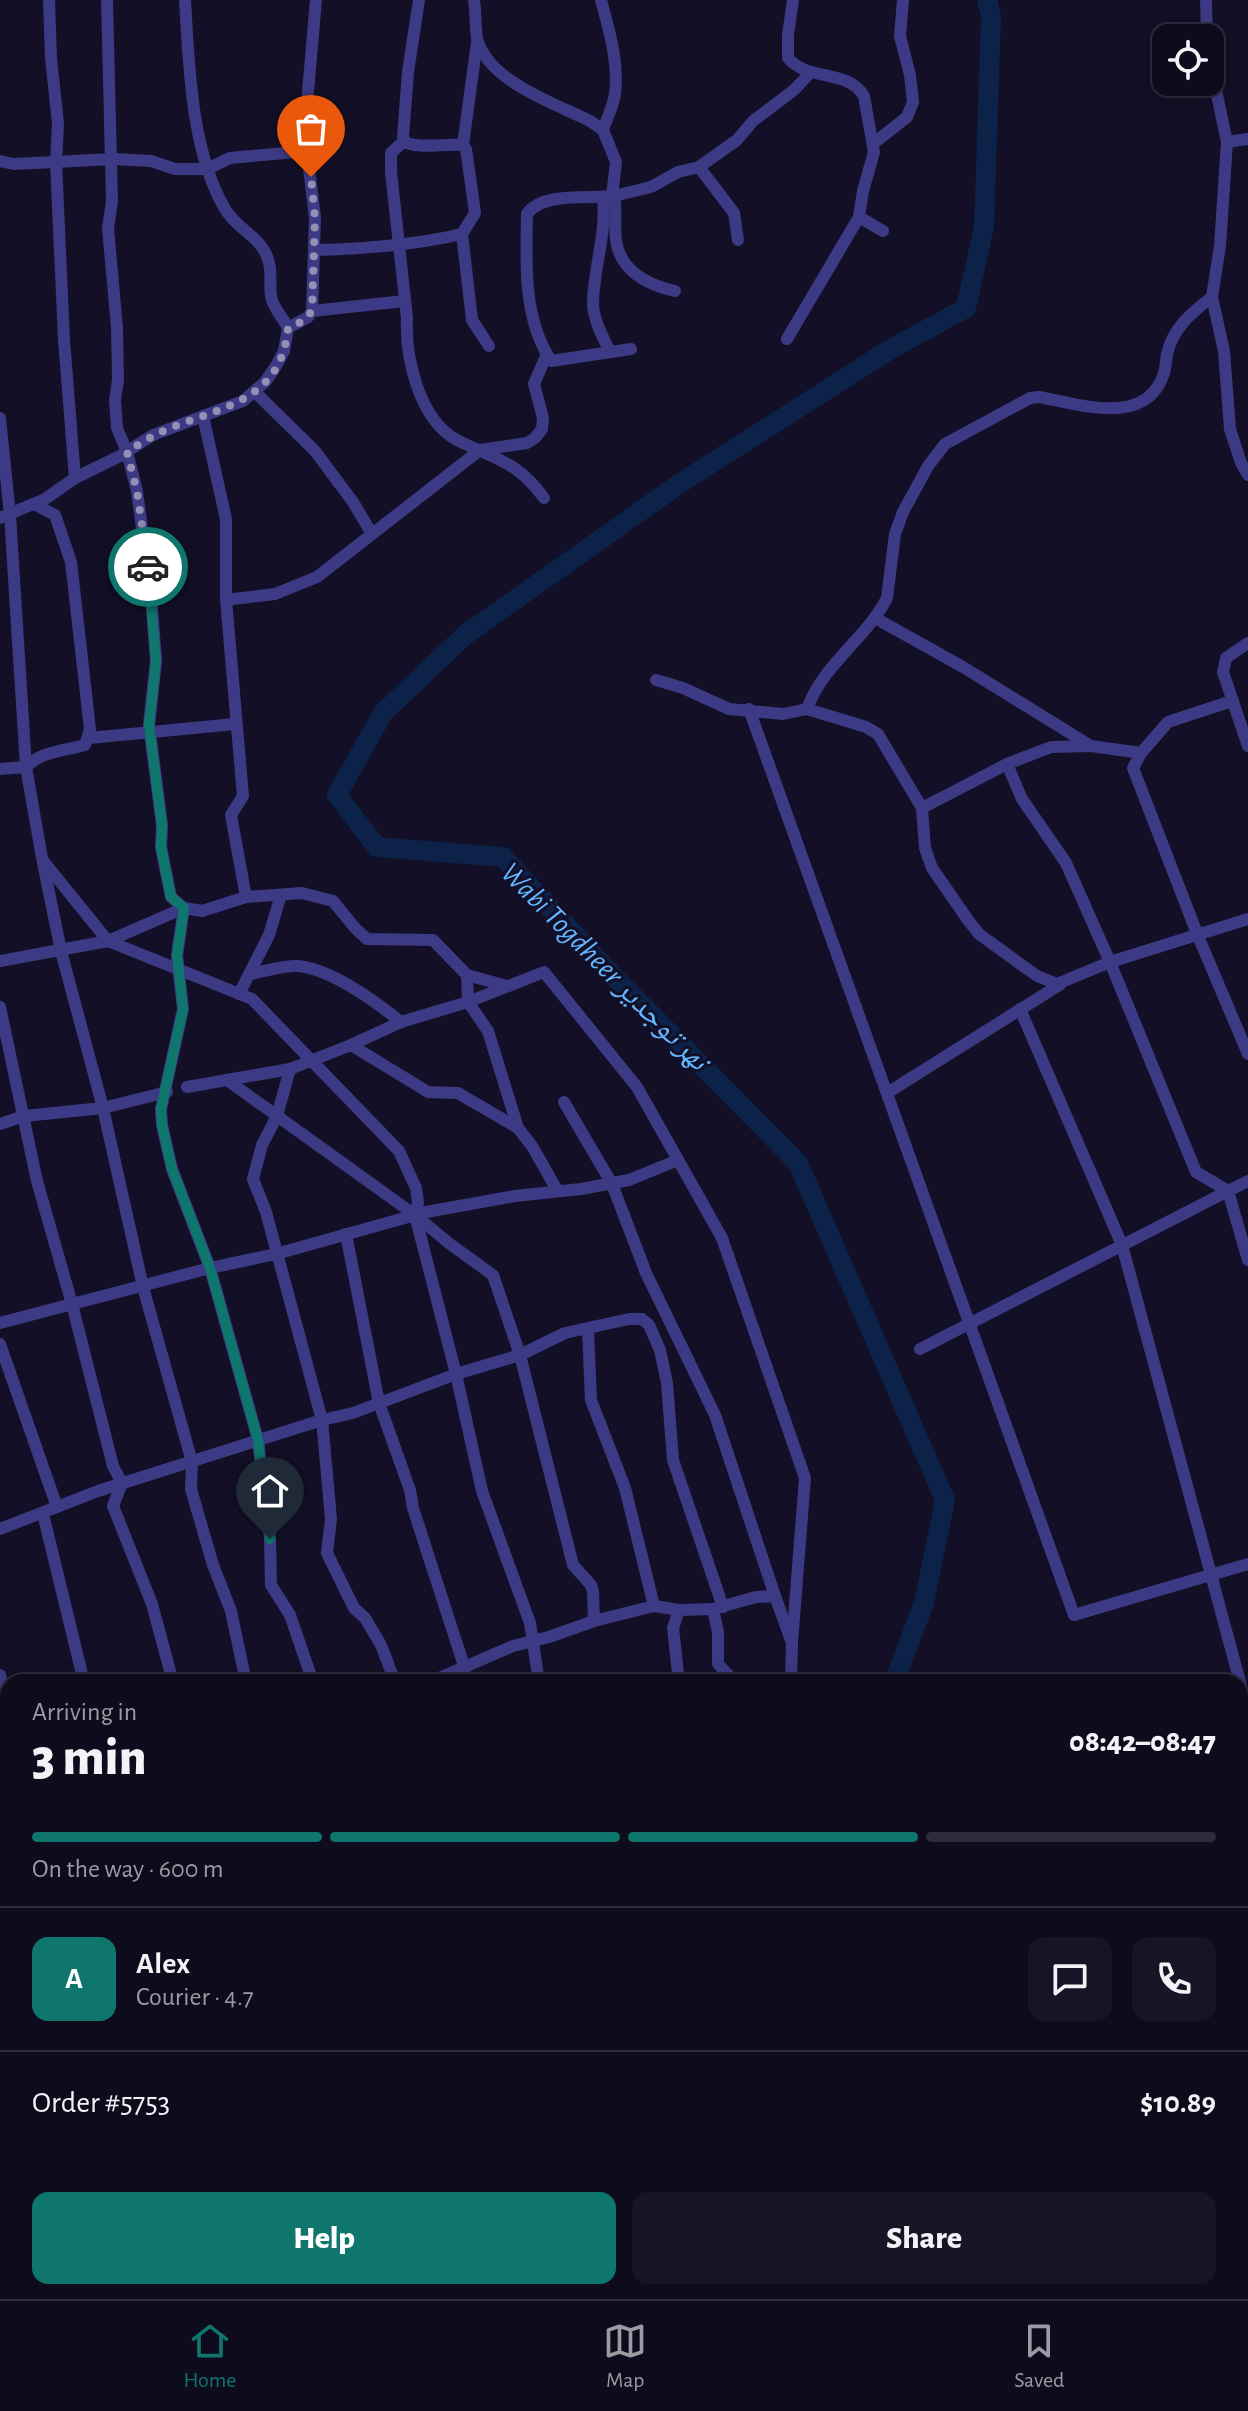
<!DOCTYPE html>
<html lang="en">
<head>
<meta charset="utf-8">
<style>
  :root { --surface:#0e0b1c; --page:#171425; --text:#f1f3f6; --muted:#9b9ba3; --line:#2e2b3b; --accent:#0f766e }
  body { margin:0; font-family:"Alegreya Sans","Noto Naskh Arabic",sans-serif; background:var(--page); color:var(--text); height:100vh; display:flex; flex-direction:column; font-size:30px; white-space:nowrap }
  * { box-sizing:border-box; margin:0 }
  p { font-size:26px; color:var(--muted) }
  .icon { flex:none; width:44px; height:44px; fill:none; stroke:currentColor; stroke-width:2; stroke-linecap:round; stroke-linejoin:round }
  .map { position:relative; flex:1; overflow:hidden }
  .drawer { position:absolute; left:0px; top:1674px; width:1248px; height:626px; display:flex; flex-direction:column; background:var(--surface); border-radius:24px 24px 0 0; box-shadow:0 4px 20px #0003,0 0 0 2px var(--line) }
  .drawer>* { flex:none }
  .fabs { position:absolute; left:1152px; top:24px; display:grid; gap:16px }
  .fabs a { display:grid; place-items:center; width:72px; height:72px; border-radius:16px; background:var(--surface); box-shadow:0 4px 20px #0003,0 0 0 2px var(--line); font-size:40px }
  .pin { position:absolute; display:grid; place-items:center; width:68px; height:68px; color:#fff; margin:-82px -34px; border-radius:50% 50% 50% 0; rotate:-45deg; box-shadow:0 0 8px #0007 }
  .pin .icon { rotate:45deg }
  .courier { position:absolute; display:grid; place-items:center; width:80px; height:80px; margin:-40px; border:6px solid #0f766e; border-radius:50%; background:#fff; color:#222; box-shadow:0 2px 10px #0007 }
  .head em { font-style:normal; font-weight:800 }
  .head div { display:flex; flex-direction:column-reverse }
  .head { display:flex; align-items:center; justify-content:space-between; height:136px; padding:0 32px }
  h1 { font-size:52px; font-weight:800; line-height:60px }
  .bar { display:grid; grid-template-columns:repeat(4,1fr); gap:12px 8px; align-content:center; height:96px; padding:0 32px }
  .bar i { height:10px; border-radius:6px; background:var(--line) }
  .bar .on { background:var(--accent) }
  .bar p { grid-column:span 4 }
  .line { display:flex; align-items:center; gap:20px; padding:0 32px; border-top:2px solid var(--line) }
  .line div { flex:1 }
  .round { display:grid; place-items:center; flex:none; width:84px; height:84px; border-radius:16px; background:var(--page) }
  .button { display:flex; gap:16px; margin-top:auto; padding:16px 32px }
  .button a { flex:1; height:92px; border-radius:16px; background:var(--accent); color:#fff; font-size:32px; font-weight:800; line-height:92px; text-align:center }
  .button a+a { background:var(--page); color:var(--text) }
  .tab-bar { display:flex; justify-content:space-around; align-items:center; height:112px; border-top:2px solid var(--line); background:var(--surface); font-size:22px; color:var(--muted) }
  .tab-bar a { display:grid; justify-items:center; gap:4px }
  .tab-bar .on { color:var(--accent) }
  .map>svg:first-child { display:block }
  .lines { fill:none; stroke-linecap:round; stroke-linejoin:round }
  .river { stroke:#0c2248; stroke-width:20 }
  .minor { stroke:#3d3a85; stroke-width:12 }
  .done { stroke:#948fb3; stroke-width:8; stroke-dasharray:0 14.4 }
  .route { stroke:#0f766e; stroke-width:10 }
  .labels { text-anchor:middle; stroke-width:6; stroke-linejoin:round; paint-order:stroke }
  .water-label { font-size:30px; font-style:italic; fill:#62b6ff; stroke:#130f26 }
</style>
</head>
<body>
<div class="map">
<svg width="1248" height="2299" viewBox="0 0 1248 2299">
  <rect width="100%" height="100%" fill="#130f26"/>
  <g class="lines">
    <g class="river">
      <path d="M 894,1682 L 924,1603 L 945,1500 L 798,1163 L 616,979 L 503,857 L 377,847 L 337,795 L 383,713 L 465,635 L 679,484 L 889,350 L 966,308 L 984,227 L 991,16 L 987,0"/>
      <path d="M 681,2299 L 683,2292"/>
    </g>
    <g class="minor">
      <path d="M 49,0 L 51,58 L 58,124 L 56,162 L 64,340 L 75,478"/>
      <path d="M 107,0 L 112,201 L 108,228 L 117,328 L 118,380 L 115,400 L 117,428 L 127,452 L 137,491 L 151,595 L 156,661 L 149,725 L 162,825 L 161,847 L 171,897 L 184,908 L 177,955 L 183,1009 L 161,1109 L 162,1125 L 172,1169 L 210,1268 L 258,1440 L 270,1539 L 271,1585 L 290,1615 L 313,1682"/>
      <path d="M 185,0 C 189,66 191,151 225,209 C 236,228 257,235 266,254 C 273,269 269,281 271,296 C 273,309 283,317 288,328"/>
      <path d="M 419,0 L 408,72 L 403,137 L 406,143 C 426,149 444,143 463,145 L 466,149 L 475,213 L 462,234 L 472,320 L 489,346"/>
      <path d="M 474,0 C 476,12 475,26 477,38 C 487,81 554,103 590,121 L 603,130"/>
      <path d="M 601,0 C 609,30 619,62 615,94 C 613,107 607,118 603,130 L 616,162 L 612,196 L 614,196 C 617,211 614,225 616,240 C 620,271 648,285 675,291"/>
      <path d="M 793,0 L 788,35 L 788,58 C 808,82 847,68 864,96 L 874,152 L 863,191 L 859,217 L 883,231"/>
      <path d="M 1206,0 L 1207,38"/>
      <path d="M 1210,62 L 1227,142 L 1220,246 L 1212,297 L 1224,351 L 1230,429 L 1241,463 L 1248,475"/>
      <path d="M 404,141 L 391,153 L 391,172 L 407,318 C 405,357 419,420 457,440 C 496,460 516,460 544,498"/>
      <path d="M 1227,142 L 1248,139"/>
      <path d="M 874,143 L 907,117 L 913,102 L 910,75 L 900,36 L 903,0"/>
      <path d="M 463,145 L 477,42"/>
      <path d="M 0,161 L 14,164 L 114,159 L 151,161 L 175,169 L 207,169 L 230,158 L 307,151"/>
      <path d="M 699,167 L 734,213 L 738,240"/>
      <path d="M 612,196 C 587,199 542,192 527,214 C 526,264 523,318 551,361 L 631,349"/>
      <path d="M 614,196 L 651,187 L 678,172 L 699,167 L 737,140 L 753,121 L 794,90 L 810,73"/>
      <path d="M 603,197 C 607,235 593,269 593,305 C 594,321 603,337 610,352"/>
      <path d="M 315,250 C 364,249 414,245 462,234"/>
      <path d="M 312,311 L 405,301"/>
      <path d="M 787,339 L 859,217"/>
      <path d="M 255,392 L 315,451 L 353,502 L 372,534"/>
      <path d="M 203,416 L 226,519 L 226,600 L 243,796 L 231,815 L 246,897"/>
      <path d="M 0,418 L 10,515 L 26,767 L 42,858 L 61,951 L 103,1108 L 143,1287 L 192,1462 L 191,1489 L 213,1565 L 231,1611 L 246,1682"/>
      <path d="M 0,518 L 45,499 L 75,478 L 120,456 L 153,435 L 243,401 L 265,382 L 276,366 L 284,351 L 288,328 L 308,317 L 312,311 L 315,218 L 307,151 L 307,103 L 316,0"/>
      <path d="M 226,600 L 275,594 L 317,577 L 480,450 L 527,443 L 535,438 L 542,429 L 543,418 L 534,384 L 547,354"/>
      <path d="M 875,618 L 963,667 L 1091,746"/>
      <path d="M 1248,643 L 1226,658 L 1223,672 L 1248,746"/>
      <path d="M 656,680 L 683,688 L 729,709 L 783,714 L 807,709 L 866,727 L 878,734 L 922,808 L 925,848 L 932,868 L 968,920 L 979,934 L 1037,976 L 1057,984 L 1110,962 L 1196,1172 L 1228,1191 L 1248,1181"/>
      <path d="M 1232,701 L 1168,722 L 1141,753 L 1133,768 L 1198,936 L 1248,1054"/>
      <path d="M 749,709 L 1074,1615 L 1248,1564"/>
      <path d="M 807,709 C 823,664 866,639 887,598 L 895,534 L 903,512 L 928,466 L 945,444 L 1030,398 L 1039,397 C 1079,404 1147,428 1164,373 C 1166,367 1166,360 1167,354 C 1173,328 1191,313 1212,297"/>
      <path d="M 89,738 L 235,724"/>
      <path d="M 1007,764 L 1022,799 L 1066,863 L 1110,962 L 1248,919"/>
      <path d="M 26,767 C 42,751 64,751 85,745 L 90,729 L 71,562 L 55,515 L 34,504"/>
      <path d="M 0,769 L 26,767"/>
      <path d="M 922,808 L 1007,764 L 1051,747 L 1091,746 L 1141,753"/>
      <path d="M 44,862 L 108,941 L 252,999 L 399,1151 L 416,1188 L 418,1202 L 415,1215 L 456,1374 L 482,1491 L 530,1623 L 539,1682"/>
      <path d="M 0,961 L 108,941 L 184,908 L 202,911 L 246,897 L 302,893 L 333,901 L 355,928 L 367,939 L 433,940 L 467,975 L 507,986"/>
      <path d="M 249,974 C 264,972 283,965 298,966 C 331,969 376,1002 401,1022"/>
      <path d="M 467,975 L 468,1002 L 488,1031 L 518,1128"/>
      <path d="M 239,994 L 269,935 L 281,895"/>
      <path d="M 0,1007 L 37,1181 L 72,1304 L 113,1466 L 122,1483 L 113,1506 L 152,1604 L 173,1682"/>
      <path d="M 1020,1009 L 1122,1245 L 1240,1682"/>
      <path d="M 351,1045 L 428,1092 L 458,1093 L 518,1128 L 532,1146 L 557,1190"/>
      <path d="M 290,1069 L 277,1116 L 262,1145 L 253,1179 L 266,1212 L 322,1420 L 331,1519 L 327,1553 L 354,1608 L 365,1618 L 381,1645 L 395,1682"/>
      <path d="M 227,1080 L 415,1215 L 450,1244 L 493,1275 L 520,1355 L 573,1565 L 591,1585 L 593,1592 L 594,1621"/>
      <path d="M 187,1087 L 290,1069 L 351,1045 L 401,1022 L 468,1002 L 544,972 L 637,1087 L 722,1238 L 805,1478 L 792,1643"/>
      <path d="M 887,1093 L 1061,984"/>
      <path d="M 564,1102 L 612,1184 L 646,1273 L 715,1415 L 775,1596"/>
      <path d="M 0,1124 L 24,1116 L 103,1108 L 167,1092"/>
      <path d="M 346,1234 L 379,1403 L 410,1490 L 413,1508 L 465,1669"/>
      <path d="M 0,1323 L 210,1268 L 276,1254 L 426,1212 L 515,1196 L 581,1189 L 629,1180 L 678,1160"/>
      <path d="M 588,1330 L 591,1400 L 625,1488 L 654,1606"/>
      <path d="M 0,1344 L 57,1507"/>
      <path d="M 920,1349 L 1228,1191 L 1248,1260"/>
      <path d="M 43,1514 L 84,1682"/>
      <path d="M 0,1529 L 98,1491 L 322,1420 L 353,1413 L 456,1374 L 520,1355 L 565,1333 L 629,1319 L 642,1319 L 649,1325 L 660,1350 L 667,1383 L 673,1460 L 723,1607"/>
      <path d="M 713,1609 L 718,1632 L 718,1664 L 732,1679 L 731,1682"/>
      <path d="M 679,1610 L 673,1628 L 679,1682"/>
      <path d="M 0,1675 L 8,1700"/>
      <path d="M 430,1682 L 513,1646 L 549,1637 L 594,1621 L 654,1606 L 679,1610 L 713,1609 L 756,1597 L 775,1596 L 792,1643 L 791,1682"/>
      <path d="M 1240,1683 L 1248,1713"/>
      <path d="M 0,1805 L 8,1804"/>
      <path d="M 0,1919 L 8,1947"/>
      <path d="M 1240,1985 L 1248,1984"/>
      <path d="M 0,1995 L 8,1994"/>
      <path d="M 0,2115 L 8,2114"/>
      <path d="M 1240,2268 L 1248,2268"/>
      <path d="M 0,2281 L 8,2279"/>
      <path d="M 179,2292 L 186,2299"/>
      <path d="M 265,2292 L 270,2299"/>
      <path d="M 377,2292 L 378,2299"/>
      <path d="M 439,2292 L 440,2299"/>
      <path d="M 502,2292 L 504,2299"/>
      <path d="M 611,2292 L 612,2299"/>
      <path d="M 753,2299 L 754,2292"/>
      <path d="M 1121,2299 L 1129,2292"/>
    </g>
  </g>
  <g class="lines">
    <path class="done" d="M 148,567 L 137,491 L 127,452 C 141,443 155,434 170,428 C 225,406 281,400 288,328 L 303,321 L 312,311 L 315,218 L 311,177"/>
    <path class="route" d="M 148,567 L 156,661 L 149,725 L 162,825 L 161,847 L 171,897 L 184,908 L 177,955 L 183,1009 L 161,1109 L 162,1125 L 172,1169 L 210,1268 L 258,1440 L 270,1539"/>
  </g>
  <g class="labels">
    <g class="water-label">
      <text transform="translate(605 966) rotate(45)" y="10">Wabi Togdheer نهر توجدير</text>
    </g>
  </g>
</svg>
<div class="fabs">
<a><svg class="icon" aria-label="locate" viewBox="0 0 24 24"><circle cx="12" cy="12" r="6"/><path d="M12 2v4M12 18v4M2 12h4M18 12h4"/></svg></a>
</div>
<div class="pin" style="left:311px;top:177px;background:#ea580c"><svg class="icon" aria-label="bag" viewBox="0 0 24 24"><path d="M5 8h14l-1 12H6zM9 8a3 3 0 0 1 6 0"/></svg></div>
<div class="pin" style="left:270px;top:1539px;background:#1f2937"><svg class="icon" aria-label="home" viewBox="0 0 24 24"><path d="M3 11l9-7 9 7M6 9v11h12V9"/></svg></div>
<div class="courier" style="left:148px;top:567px"><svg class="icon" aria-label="car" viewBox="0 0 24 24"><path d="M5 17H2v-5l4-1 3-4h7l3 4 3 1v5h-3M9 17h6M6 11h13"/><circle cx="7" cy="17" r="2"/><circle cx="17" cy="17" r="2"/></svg></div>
<section class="drawer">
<div class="head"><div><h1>3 min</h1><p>Arriving in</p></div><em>08:42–08:47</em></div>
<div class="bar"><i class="on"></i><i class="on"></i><i class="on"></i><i></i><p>On the way · 600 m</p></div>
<div class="line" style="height:144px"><b class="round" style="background:var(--accent);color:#fff">A</b><div><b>Alex</b><p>Courier · 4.7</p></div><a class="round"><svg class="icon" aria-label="chat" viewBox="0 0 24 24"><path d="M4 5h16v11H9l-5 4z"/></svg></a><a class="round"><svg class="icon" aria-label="phone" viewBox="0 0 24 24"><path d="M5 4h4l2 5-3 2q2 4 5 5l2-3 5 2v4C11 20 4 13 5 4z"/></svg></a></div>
<div class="line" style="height:104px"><div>Order #5753</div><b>$10.89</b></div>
<div class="button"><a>Help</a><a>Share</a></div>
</section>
</div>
<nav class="tab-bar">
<a class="on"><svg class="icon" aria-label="home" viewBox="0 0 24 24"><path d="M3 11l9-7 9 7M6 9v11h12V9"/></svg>Home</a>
<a><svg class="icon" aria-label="map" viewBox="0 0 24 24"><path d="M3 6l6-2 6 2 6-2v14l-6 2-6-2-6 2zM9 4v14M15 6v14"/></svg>Map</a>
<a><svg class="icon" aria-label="saved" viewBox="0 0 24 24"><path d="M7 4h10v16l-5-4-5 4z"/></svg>Saved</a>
</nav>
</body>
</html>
